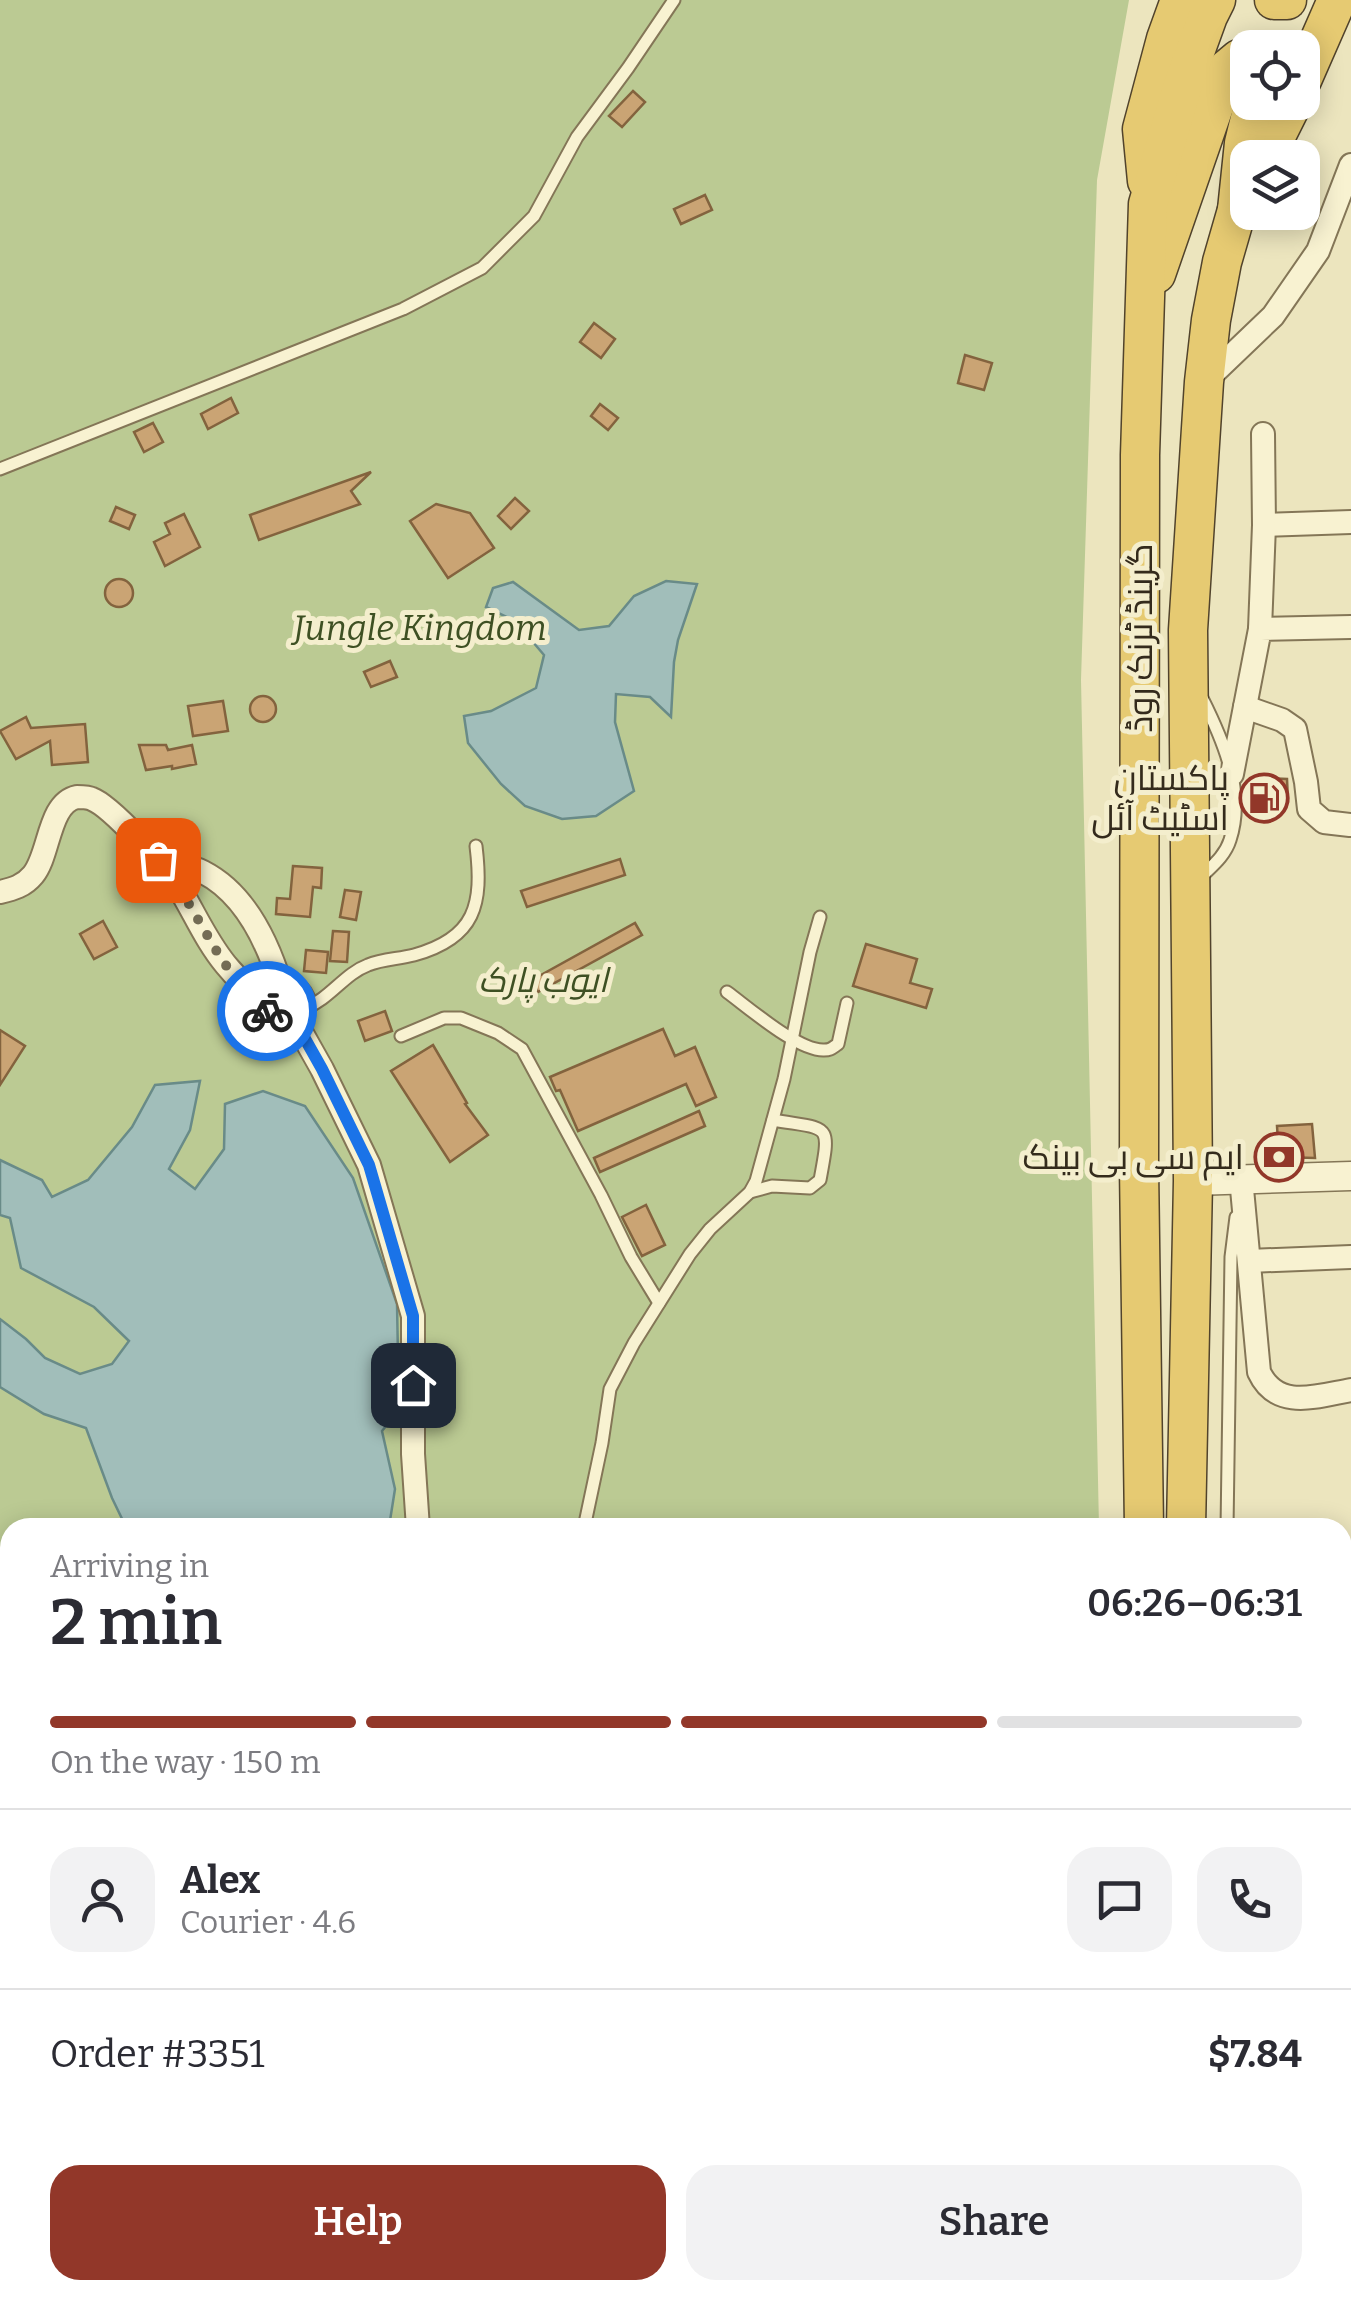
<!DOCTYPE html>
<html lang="en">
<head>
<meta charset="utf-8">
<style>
  :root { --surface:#fff; --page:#f2f2f3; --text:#2b2b33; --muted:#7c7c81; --line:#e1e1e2; --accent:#923729 }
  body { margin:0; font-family:Bitter,Cairo,serif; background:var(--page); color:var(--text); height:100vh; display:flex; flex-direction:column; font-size:38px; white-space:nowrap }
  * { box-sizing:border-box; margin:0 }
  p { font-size:32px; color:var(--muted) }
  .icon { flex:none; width:55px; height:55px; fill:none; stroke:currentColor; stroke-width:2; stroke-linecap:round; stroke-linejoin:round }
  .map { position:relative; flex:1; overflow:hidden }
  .drawer { position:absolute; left:0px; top:1518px; width:1352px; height:782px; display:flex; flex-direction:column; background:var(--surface); border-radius:30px 30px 0 0; box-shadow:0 5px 25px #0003 }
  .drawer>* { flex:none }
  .controls { position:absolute; left:1230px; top:30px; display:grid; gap:20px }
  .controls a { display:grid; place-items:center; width:90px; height:90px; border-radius:20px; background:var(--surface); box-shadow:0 5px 25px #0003; font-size:50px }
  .pin { position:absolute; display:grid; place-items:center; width:85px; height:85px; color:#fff; margin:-42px; border-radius:20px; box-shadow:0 5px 15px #0006 }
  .courier { position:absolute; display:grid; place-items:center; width:100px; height:100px; margin:-50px; border:8px solid #1a73e8; border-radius:50%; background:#fff; color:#222; box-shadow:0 2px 12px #0007 }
  .overview em { font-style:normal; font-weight:600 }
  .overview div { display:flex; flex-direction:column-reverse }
  .overview { display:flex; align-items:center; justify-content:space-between; height:170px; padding:0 50px }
  h1 { font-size:65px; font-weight:600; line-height:75px }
  .bar { display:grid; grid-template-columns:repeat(4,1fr); gap:15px 10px; align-content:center; height:120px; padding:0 50px }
  .bar i { height:12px; border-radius:8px; background:var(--line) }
  .bar .active { background:var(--accent) }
  .bar p { grid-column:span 4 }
  .line { display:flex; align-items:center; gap:25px; padding:0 50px; border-top:2px solid var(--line) }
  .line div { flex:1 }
  .round { display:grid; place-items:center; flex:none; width:105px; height:105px; border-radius:30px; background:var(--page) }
  .cta { display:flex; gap:20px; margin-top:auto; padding:20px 50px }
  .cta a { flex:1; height:115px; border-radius:30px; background:var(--accent); color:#fff; font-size:40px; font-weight:600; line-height:115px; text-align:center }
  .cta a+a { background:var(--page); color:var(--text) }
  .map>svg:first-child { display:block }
  .green { fill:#bbca93 }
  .water { fill:#a1beba; stroke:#698b88; stroke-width:2.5 }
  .building { fill:#caa474; stroke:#83633e; stroke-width:2.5 }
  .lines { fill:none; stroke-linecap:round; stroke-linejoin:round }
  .service-casing { stroke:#847657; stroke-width:15 }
  .minor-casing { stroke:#847657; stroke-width:26 }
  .tertiary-casing { stroke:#847657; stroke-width:31 }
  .trunk-casing { stroke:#51432c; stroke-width:41 }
  .service { stroke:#f8f2d1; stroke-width:11 }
  .minor { stroke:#f8f2d1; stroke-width:22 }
  .tertiary { stroke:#f8f2d1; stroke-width:28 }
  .trunk { stroke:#e6ca72; stroke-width:38 }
  .done { stroke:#746c55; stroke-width:10; stroke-dasharray:0 18 }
  .route { stroke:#1a73e8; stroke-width:12 }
  .labels { text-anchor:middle; stroke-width:10; stroke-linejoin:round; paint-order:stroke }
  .park-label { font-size:35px; font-style:italic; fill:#3e5023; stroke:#f4eecd }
  .street-label { font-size:35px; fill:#342b1c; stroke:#f4eecd }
  .poi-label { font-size:35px; fill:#342b1c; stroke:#f4eecd; text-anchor:end }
</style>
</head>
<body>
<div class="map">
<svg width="1351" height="2298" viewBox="0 0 1351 2298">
  <rect width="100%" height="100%" fill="#ece5be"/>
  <g class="green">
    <path d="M 0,0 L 1129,0 L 1097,180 L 1081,680 L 1099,1527 L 10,1528 L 10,2290 L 981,2290 L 978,2298 L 0,2298 Z"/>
    <path d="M 1351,1766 L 1351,2145 L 1342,2144 L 1342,1767 Z"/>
  </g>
  <g class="water">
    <path d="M 666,581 L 697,584 L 678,640 L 674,662 L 671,717 L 650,697 L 616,694 L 615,722 L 634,791 L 596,816 L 562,819 L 525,806 L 501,784 L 468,743 L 464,716 L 491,711 L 536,688 L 544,655 L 515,621 L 486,607 L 493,588 L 513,582 L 579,630 L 609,626 L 634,596 Z"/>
    <path d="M 200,1081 L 190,1130 L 169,1169 L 195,1189 L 224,1149 L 225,1104 L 263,1091 L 305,1106 L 353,1178 L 397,1304 L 399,1410 L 382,1431 L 395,1489 L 389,1527 L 126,1527 L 112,1498 L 86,1428 L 44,1414 L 0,1387 L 0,1319 L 26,1339 L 45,1358 L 80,1374 L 112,1364 L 129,1341 L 94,1307 L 21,1268 L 10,1218 L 0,1215 L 0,1160 L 42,1180 L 52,1197 L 88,1180 L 132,1127 L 155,1085 Z"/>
    <path d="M 179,2290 L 296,2290 L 298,2298 L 174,2298 Z"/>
  </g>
  <g class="building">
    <path d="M 633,91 L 645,102 L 622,127 L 609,116 Z"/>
    <path d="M 705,195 L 712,210 L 681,224 L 674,209 Z"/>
    <path d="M 594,323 L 615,339 L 601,358 L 580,342 Z"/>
    <path d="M 965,355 L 992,363 L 984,390 L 958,383 Z"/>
    <path d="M 231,398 L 238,413 L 208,429 L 201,414 Z"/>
    <path d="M 600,404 L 618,418 L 608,430 L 591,416 Z"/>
    <path d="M 153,423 L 163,442 L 144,452 L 134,432 Z"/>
    <path d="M 371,472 L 351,491 L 360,504 L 259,540 L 250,515 Z"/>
    <path d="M 515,498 L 529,511 L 511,529 L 498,516 Z"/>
    <path d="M 436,504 L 470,513 L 494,548 L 448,578 L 410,521 Z"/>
    <path d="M 116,507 L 135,515 L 129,529 L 110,521 Z"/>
    <path d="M 184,514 L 200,547 L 165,566 L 154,542 L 170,534 L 165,523 Z"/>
    <circle cx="119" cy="593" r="14"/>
    <path d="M 390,661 L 397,677 L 371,687 L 364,672 Z"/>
    <circle cx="263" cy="709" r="13"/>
    <path d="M 223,701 L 228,731 L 193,736 L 188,706 Z"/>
    <path d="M 26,717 L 31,728 L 85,724 L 88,762 L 52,765 L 50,741 L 16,759 L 0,731 Z"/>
    <path d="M 139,745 L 166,745 L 168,750 L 192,745 L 196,764 L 172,769 L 172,766 L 146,770 Z"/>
    <path d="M 1263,778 L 1287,779 L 1288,801 L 1264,798 Z"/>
    <path d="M 620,859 L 625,875 L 527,907 L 521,891 Z"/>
    <path d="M 293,866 L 322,868 L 321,888 L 313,887 L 310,917 L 276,914 L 277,898 L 290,899 Z"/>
    <path d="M 345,890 L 361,892 L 356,920 L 340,917 Z"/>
    <path d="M 103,921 L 117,947 L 94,959 L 80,934 Z"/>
    <path d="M 635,923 L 642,935 L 538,992 L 532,980 Z"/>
    <path d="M 333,931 L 349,932 L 347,962 L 330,961 Z"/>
    <path d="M 866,944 L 917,959 L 910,983 L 932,989 L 926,1008 L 853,986 Z"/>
    <path d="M 306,950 L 328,952 L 326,973 L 304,971 Z"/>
    <path d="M 385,1011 L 392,1031 L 365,1041 L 358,1021 Z"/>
    <path d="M 663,1029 L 675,1056 L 695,1047 L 716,1097 L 696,1106 L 686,1084 L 578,1131 L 560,1090 L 556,1091 L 550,1077 Z"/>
    <path d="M 0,1030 L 25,1046 L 0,1085 Z"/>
    <path d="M 433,1045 L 467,1103 L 465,1104 L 488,1135 L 450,1162 L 391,1071 Z"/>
    <path d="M 699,1111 L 705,1126 L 600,1172 L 594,1158 Z"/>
    <path d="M 1312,1124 L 1315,1158 L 1279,1157 L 1277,1126 Z"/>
    <path d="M 646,1205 L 665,1245 L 642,1256 L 622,1217 Z"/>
  </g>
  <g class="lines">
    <g class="service-casing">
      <g id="service">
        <path d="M 0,469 L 403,309 L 482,268 L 534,216 L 577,137 L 628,68 L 674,0"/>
        <path d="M 1201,877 C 1212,866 1225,856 1230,840 C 1246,792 1223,740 1202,698"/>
        <path d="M 727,992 C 749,1008 798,1051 824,1050 C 831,1050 832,1048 838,1044 L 847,1003"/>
        <path d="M 304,1009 C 331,998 344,974 368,965 C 382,959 399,959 414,955 C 476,938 483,904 476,846"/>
        <path d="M 401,1036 L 444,1018 L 461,1018 L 498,1033 L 522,1049 L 601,1195 L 631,1257 L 659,1303"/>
        <path d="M 750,1192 L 772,1186 L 810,1188 L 820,1180 C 831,1121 830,1130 773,1120"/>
        <path d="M 584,1528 L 602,1443 L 610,1389 L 634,1343 L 690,1254 L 710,1229 L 750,1192 L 756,1181 L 784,1079 L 810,952 L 820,917"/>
        <path d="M 1227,1528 L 1231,1257 L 1236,1217"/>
        <path d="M 1342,1686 L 1351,1684"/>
        <path d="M 1342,1744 L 1351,1743"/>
        <path d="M 128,2298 L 133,2290"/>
        <path d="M 986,2298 L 989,2290"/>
        <path d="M 1152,2298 L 1154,2290"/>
      </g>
    </g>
    <g class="minor-casing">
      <g id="minor">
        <path d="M 1204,382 L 1273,316 L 1318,251 L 1351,165"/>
        <path d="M 1264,525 L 1351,522"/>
        <path d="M 1260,629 L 1264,525 L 1263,434"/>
        <path d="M 1245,707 L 1282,720 L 1295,729 L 1306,782 L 1309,809 L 1324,822 L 1350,825"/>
        <path d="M 1232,774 L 1260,629 L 1351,627"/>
        <path d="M 158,860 C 172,864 191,865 203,872 C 246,894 268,943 281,986"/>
        <path d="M 0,892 C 13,889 24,886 33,875 C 50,855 48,803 77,797 C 82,797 88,797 92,799 C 111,806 167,868 178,886 C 194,912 206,941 226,965 C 238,980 250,990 266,1001"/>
        <circle cx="285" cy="1005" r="19"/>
        <path d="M 295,1021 L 322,1069 L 369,1165 L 413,1316 L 413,1454 L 418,1528"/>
        <path d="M 1241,1178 L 1259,1372 C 1277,1411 1317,1396 1351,1390"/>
        <path d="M 1249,1261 L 1351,1257"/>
        <path d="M 1342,1954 L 1351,1949"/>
        <path d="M 356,2290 L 360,2298"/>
      </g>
    </g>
    <g class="tertiary-casing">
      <g id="tertiary">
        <path d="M 1193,1181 L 1351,1176"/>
        <path d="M 1342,2162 L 1351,2163"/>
      </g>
    </g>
    <g class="trunk-casing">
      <g id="trunk">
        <path d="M 1274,0 L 1287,0"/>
        <path d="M 1302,80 L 1337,0"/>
        <path d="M 1265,158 L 1293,102"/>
        <path d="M 1147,181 L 1142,129 L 1166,39 L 1180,0"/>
        <path d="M 1237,210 L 1244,143 L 1254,102"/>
        <path d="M 1156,274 L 1227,69 L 1239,59 L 1248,60"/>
        <path d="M 1144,1528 L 1139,1167 L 1140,455 L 1148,204 L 1183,85 L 1208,16 L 1216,0"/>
        <path d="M 1186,1528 L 1193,1181 L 1188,630 L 1204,382 L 1211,320 L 1222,262 L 1237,210 L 1248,190"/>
        <path d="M 1026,2298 L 1028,2290"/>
        <path d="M 1095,2298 L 1097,2290"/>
      </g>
    </g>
    <use href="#service" class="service"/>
    <use href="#minor" class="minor"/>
    <use href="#tertiary" class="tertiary"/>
    <use href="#trunk" class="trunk"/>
  </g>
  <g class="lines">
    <path class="done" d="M 158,860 L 176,882 L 223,962 L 244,986 L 266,1001 L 267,1011"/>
    <path class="route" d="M 267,1011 C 272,1024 283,1026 295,1021 L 322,1069 L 369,1165 L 413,1316 L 413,1385"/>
  </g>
  <defs>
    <g id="fuel-ring" transform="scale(2.5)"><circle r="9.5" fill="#f4eecd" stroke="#923729" stroke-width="1.5"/><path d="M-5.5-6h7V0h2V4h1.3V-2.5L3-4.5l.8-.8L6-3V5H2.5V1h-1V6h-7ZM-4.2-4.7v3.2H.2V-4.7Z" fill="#923729"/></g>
    <g id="bank-ring" transform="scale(2.5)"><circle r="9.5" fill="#f4eecd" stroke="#923729" stroke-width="1.5"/><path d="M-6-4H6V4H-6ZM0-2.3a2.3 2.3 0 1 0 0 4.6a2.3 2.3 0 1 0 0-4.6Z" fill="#923729"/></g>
  </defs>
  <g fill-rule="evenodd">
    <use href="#fuel-ring" x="1264" y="798"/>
    <use href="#bank-ring" x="1279" y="1157"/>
  </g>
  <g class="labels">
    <g class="park-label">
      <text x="420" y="640">Jungle Kingdom</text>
      <text x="543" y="992">ایوب پارک</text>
    </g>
    <g class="street-label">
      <text transform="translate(1140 638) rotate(-90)" y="12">گرینڈ ٹرنک روڈ</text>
    </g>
    <g class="poi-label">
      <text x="1229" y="790">پاکستان<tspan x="1229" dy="40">اسٹیٹ آئل</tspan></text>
      <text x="1244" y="1169">ایم سی بی بینک</text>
    </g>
  </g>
</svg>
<div class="controls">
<a><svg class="icon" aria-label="locate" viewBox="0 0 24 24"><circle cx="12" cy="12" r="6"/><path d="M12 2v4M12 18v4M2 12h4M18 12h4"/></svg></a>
<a><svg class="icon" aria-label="layers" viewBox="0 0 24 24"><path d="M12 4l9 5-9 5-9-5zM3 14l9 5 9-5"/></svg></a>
</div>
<div class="pin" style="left:158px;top:860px;background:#ea580c"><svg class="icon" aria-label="bag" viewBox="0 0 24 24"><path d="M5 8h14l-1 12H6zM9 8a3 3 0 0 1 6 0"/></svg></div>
<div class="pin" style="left:413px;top:1385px;background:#1f2937"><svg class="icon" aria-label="home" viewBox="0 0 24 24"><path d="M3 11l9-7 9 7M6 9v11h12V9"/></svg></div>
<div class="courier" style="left:267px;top:1011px"><svg class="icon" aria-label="bike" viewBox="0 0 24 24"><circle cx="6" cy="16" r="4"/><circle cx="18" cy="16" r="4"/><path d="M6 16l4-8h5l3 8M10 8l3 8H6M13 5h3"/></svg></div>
<section class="drawer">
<div class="overview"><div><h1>2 min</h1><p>Arriving in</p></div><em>06:26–06:31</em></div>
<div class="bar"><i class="active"></i><i class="active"></i><i class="active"></i><i></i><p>On the way · 150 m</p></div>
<div class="line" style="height:180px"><a class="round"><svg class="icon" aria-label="person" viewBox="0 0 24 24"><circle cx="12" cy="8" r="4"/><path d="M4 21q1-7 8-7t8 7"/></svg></a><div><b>Alex</b><p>Courier · 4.6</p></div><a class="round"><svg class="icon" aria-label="chat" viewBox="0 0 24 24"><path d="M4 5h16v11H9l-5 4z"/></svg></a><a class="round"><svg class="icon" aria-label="phone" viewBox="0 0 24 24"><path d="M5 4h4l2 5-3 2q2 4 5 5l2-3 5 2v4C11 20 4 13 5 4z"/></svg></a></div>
<div class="line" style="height:130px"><div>Order #3351</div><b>$7.84</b></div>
<div class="cta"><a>Help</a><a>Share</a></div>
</section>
</div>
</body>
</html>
